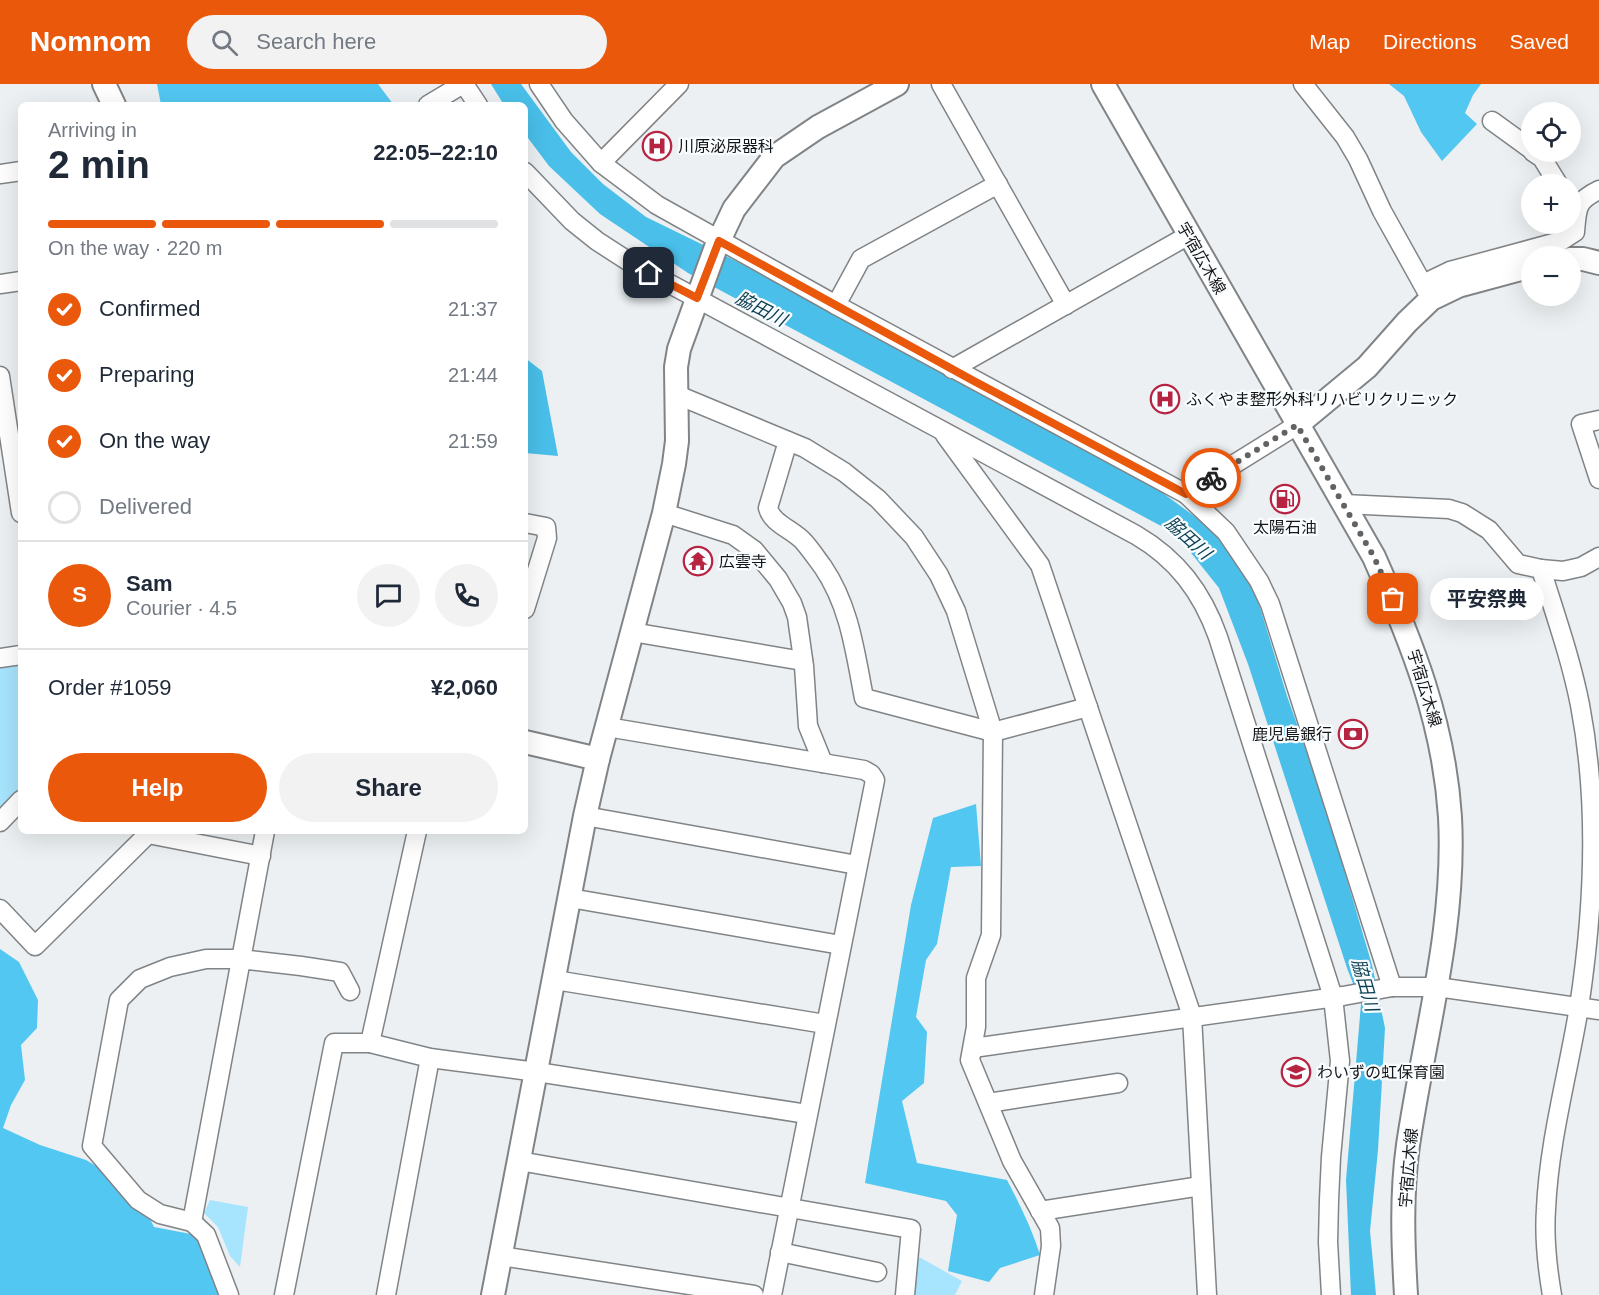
<!DOCTYPE html>
<html lang="en">
<head>
<meta charset="utf-8">
<style>
  :root { --surface:#fff; --page:#f2f2f3; --text:#1f2937; --muted:#747a83; --line:#e0e1e3; --accent:#ea580c }
  body { margin:0; font-family:Helvetica,"Noto Sans JP",sans-serif; background:var(--page); color:var(--text); height:100vh; display:flex; flex-direction:column; font-size:22px; white-space:nowrap }
  * { box-sizing:border-box; margin:0 }
  p { font-size:20px; color:var(--muted) }
  .icon { flex:none; width:33px; height:33px; fill:none; stroke:currentColor; stroke-width:2; stroke-linecap:round; stroke-linejoin:round }
  .map { position:relative; flex:1; overflow:hidden }
  .details { position:absolute; left:18px; top:18px; width:510px; height:732px; display:flex; flex-direction:column; background:var(--surface); border-radius:9px; box-shadow:0 6px 24px #0002 }
  .details>* { flex:none }
  .fabs { position:absolute; left:1521px; top:18px; display:grid; gap:12px }
  .fabs a { display:grid; place-items:center; width:60px; height:60px; border-radius:50%; background:var(--surface); box-shadow:0 6px 24px #0002; font-size:30px }
  .pin { position:absolute; display:grid; place-items:center; width:51px; height:51px; color:#fff; margin:-26px; border-radius:12px; box-shadow:0 3px 9px #0006 }
  .courier { position:absolute; display:grid; place-items:center; width:60px; height:60px; margin:-30px; border:4px solid #ea580c; border-radius:50%; background:#fff; color:#222; box-shadow:0 2px 8px #0007 }
  .bubble { position:absolute; height:42px; border-radius:21px; background:var(--surface); box-shadow:0 6px 24px #0002; font-size:20px; font-weight:700; line-height:42px; text-align:center }
  .summary em { font-style:normal; font-weight:700 }
  .summary div { display:flex; flex-direction:column-reverse }
  .summary { display:flex; align-items:center; justify-content:space-between; height:102px; padding:0 30px }
  h1 { font-size:39px; font-weight:700; line-height:45px }
  .bar { display:grid; grid-template-columns:repeat(4,1fr); gap:9px 6px; align-content:center; height:72px; padding:0 30px }
  .bar i { height:8px; border-radius:4px; background:var(--line) }
  .bar .on { background:var(--accent) }
  .bar p { grid-column:span 4 }
  .line { display:flex; align-items:center; gap:15px; padding:0 30px; border-top:2px solid var(--line) }
  .line div { flex:1 }
  .round { display:grid; place-items:center; flex:none; width:63px; height:63px; border-radius:32px; background:var(--page) }
  ol { padding:0 30px; list-style:none }
  li { display:flex; align-items:center; gap:18px; height:66px }
  li p { margin-inline-start:auto }
  li .icon { padding:6px; border-radius:50%; background:var(--accent); color:#fff; stroke-width:4 }
  li:last-child { color:var(--muted) }
  li i { width:33px; height:33px; border:3px solid var(--line); border-radius:50% }
  .button { display:flex; gap:12px; margin-top:auto; padding:12px 30px }
  .button a { flex:1; height:69px; border-radius:36px; background:var(--accent); color:#fff; font-size:24px; font-weight:700; line-height:69px; text-align:center }
  .button a+a { background:var(--page); color:var(--text) }
  header { display:flex; align-items:center; gap:36px; box-sizing:border-box; height:84px; padding:0 30px; background:var(--accent); color:#fff }
  header strong { font-size:28px }
  nav { display:flex; gap:33px; margin-inline-start:auto; font-size:21px }
  .search { width:420px; height:54px; background:var(--page); display:flex; align-items:center; gap:15px; box-sizing:border-box; padding:0 21px; border-radius:33px; color:var(--muted); font-size:22px }
  .map>svg:first-child { display:block }
  .green { fill:#a7e4fd }
  .forest { fill:#52c7f1 }
  .water { fill:#49bfe9 }
  .lines { fill:none; stroke-linecap:round; stroke-linejoin:round }
  .minor-casing { stroke:#818486; stroke-width:21 }
  .tertiary-casing { stroke:#818486; stroke-width:26 }
  .minor { stroke:#fff; stroke-width:18 }
  .tertiary { stroke:#fff; stroke-width:22 }
  .done { stroke:#606264; stroke-width:6; stroke-dasharray:0 10.8 }
  .route { stroke:#ea580c; stroke-width:8 }
  .labels { text-anchor:middle; stroke-width:4.5; stroke-linejoin:round; paint-order:stroke }
  .poi-label { font-size:16px; fill:#151617; stroke:#fafdff; text-anchor:start }
  .street-label { font-size:16px; fill:#151617; stroke:#fafdff }
  .water-label { font-size:18px; font-style:italic; fill:#0b3f51; stroke:#fafdff }
</style>
</head>
<body>
<header>
<strong>Nomnom</strong>
<div class="search"><svg class="icon" aria-label="search" viewBox="0 0 24 24"><circle cx="10" cy="10" r="6"/><path d="M15 15l6 6"/></svg>Search here</div>
<nav><a>Map</a><a>Directions</a><a>Saved</a></nav>
</header>
<div class="map">
<svg width="1599" height="1211" viewBox="0 0 1599 1211">
  <rect width="100%" height="100%" fill="#ecf0f2"/>
  <g class="green">
    <path d="M 21,581 L 21,702 L 0,726 L 0,584 Z"/>
    <path d="M 210,1116 L 248,1123 L 240,1183 L 230,1172 L 218,1143 L 204,1129 Z"/>
    <path d="M 919,1173 L 962,1197 L 955,1211 L 911,1211 Z"/>
  </g>
  <g class="forest">
    <path d="M 157,0 L 378,0 L 393,20 L 161,21 Z"/>
    <path d="M 1389,0 L 1481,0 L 1473,11 L 1465,29 L 1477,40 L 1442,77 L 1421,48 L 1404,12 Z"/>
    <path d="M 976,720 L 981,782 L 951,783 L 937,860 L 926,876 L 916,933 L 927,948 L 924,999 L 902,1017 L 917,1079 L 1007,1096 C 1020,1121 1032,1145 1040,1171 L 1000,1184 L 989,1198 L 948,1187 L 957,1131 L 946,1117 L 865,1099 L 911,821 L 933,734 Z"/>
    <path d="M 0,865 L 19,878 L 38,916 L 37,944 L 21,961 L 25,996 L 11,1021 L 3,1044 L 40,1061 L 86,1076 L 116,1094 L 140,1114 L 154,1143 L 191,1150 L 208,1160 L 228,1211 L 0,1211 Z"/>
  </g>
  <g class="water">
    <path d="M 491,0 L 521,0 L 571,68 L 603,100 L 646,133 L 732,175 L 908,267 L 1156,404 L 1224,454 L 1252,497 L 1287,612 L 1324,717 L 1372,881 L 1385,944 L 1378,1066 L 1370,1147 L 1376,1211 L 1351,1211 L 1346,1096 L 1361,920 L 1347,884 L 1248,580 L 1219,504 L 1176,450 L 688,189 L 600,130 L 549,82 L 525,50 L 525,21 L 504,21 Z"/>
    <path d="M 525,274 L 542,287 L 558,372 L 525,369 Z"/>
  </g>
  <g class="lines">
    <g class="minor-casing">
      <g id="minor">
        <path d="M 464,0 L 478,21"/>
        <path d="M 539,0 L 564,37 L 601,79 L 657,121 L 836,221"/>
        <path d="M 941,0 L 1066,221"/>
        <path d="M 1303,0 L 1345,53 L 1358,75 L 1382,127 L 1431,215"/>
        <path d="M 428,21 L 463,0"/>
        <path d="M 1492,37 L 1532,66"/>
        <path d="M 1533,68 L 1542,74 L 1558,100"/>
        <path d="M 601,79 L 679,0"/>
        <path d="M 525,88 L 572,137 L 597,157 L 631,179 L 1136,451 C 1177,475 1202,508 1218,553 L 1333,913 L 1340,977 L 1331,1073 L 1329,1116 L 1328,1158 L 1331,1211"/>
        <path d="M 0,90 L 21,87"/>
        <path d="M 998,100 L 861,175 L 836,221 L 1186,410 L 1226,448 L 1259,497 L 1270,520 L 1392,903"/>
        <path d="M 0,200 L 21,197"/>
        <path d="M 1423,200 L 1450,187 L 1561,157 L 1575,148 C 1577,124 1576,117 1599,106"/>
        <path d="M 952,285 L 1189,151"/>
        <path d="M 0,292 L 21,429"/>
        <path d="M 675,310 L 805,364 L 844,388 L 878,415 L 914,453 L 939,491 L 956,527 L 993,648 L 991,851 L 976,894 L 976,943 L 970,976 L 1012,1077 L 1050,1144 L 1051,1162 L 1044,1211"/>
        <path d="M 1599,336 L 1581,340 L 1599,395"/>
        <path d="M 945,351 L 1040,481 L 1192,932 L 1207,1211"/>
        <path d="M 788,357 L 768,424 C 772,440 794,446 804,458 C 811,466 817,475 823,483 C 850,523 855,568 864,614 L 993,648 L 1088,623"/>
        <path d="M 1186,410 L 1297,341"/>
        <path d="M 1344,420 L 1449,425 L 1462,429 L 1489,446 L 1518,480 L 1541,485 L 1563,487 L 1581,483 L 1599,473"/>
        <path d="M 664,429 L 733,451 L 754,466 L 778,495 L 792,519 L 797,533 L 804,582 L 808,642 L 823,679"/>
        <path d="M 525,439 L 546,443 L 547,454 L 525,525"/>
        <path d="M 1541,485 C 1555,530 1571,575 1580,621 C 1599,720 1594,824 1579,923 C 1568,990 1549,1057 1546,1125 C 1544,1154 1547,1182 1552,1211"/>
        <path d="M 632,548 L 803,577"/>
        <path d="M 0,574 L 21,571"/>
        <path d="M 607,643 L 864,686 L 871,690 L 875,696 L 772,1211"/>
        <path d="M 585,732 L 857,781"/>
        <path d="M 0,738 L 21,716"/>
        <path d="M 265,747 L 192,1138 L 160,1130 L 138,1116 L 92,1062 L 119,916 L 140,895 L 170,883 L 206,875 L 240,875 L 301,882 L 340,888 L 350,907"/>
        <path d="M 570,814 L 841,861"/>
        <path d="M 0,825 L 35,862 L 148,750 L 261,772"/>
        <path d="M 555,896 L 825,940"/>
        <path d="M 370,959 L 417,747"/>
        <path d="M 973,964 L 1343,912 L 1392,903 L 1437,903 L 1599,926"/>
        <path d="M 988,1019 L 1118,999"/>
        <path d="M 519,1077 L 911,1145 L 905,1211"/>
        <path d="M 1040,1127 L 1201,1102"/>
        <path d="M 192,1138 L 206,1151 L 229,1211"/>
        <path d="M 780,1168 L 877,1188"/>
        <path d="M 501,1172 L 754,1211"/>
        <path d="M 284,1211 L 334,959 L 370,959 L 430,974 L 537,988 L 807,1030"/>
        <path d="M 386,1211 L 430,974"/>
      </g>
    </g>
    <g class="tertiary-casing">
      <g id="tertiary">
        <path d="M 104,0 L 114,21"/>
        <path d="M 1103,0 L 1374,473 C 1412,559 1444,638 1450,733 C 1456,844 1424,952 1408,1061 C 1401,1111 1403,1161 1406,1211"/>
        <path d="M 1570,175 L 1583,175 L 1599,179"/>
        <path d="M 1297,341 L 1367,283 L 1407,238 L 1431,215 L 1458,202 L 1532,182"/>
        <path d="M 525,658 L 598,675"/>
        <path d="M 493,1211 L 585,732 L 598,675 L 664,429 L 674,380 L 677,357 L 676,283 L 679,265 L 716,163 L 734,125 L 774,73 L 818,43 L 897,0"/>
      </g>
    </g>
    <use href="#minor" class="minor"/>
    <use href="#tertiary" class="tertiary"/>
  </g>
  <g class="lines">
    <path class="done" d="M 1211,394 L 1297,341 L 1374,473 L 1393,515"/>
    <path class="route" d="M 649,189 L 697,214 L 719,157 L 972,296 L 1186,410 L 1211,394"/>
  </g>
  <defs>
    <g id="hospital-ring" transform="scale(1.5)"><circle r="9.5" fill="#fafdff" stroke="#b62442" stroke-width="1.5"/><path d="M-5-5h3v3.5h4V-5h3V5h-3V1.5h-4V5h-3Z" fill="#b62442"/></g>
    <g id="fuel-ring" transform="scale(1.5)"><circle r="9.5" fill="#fafdff" stroke="#b62442" stroke-width="1.5"/><path d="M-5.5-6h7V0h2V4h1.3V-2.5L3-4.5l.8-.8L6-3V5H2.5V1h-1V6h-7ZM-4.2-4.7v3.2H.2V-4.7Z" fill="#b62442"/></g>
    <g id="temple-ring" transform="scale(1.5)"><circle r="9.5" fill="#fafdff" stroke="#b62442" stroke-width="1.5"/><path d="M0-6L5-2H3V0L6.5 2.5H4V6H1.5V3h-3V6H-4V2.5H-6.5L-3 0V-2H-5Z" fill="#b62442"/></g>
    <g id="bank-ring" transform="scale(1.5)"><circle r="9.5" fill="#fafdff" stroke="#b62442" stroke-width="1.5"/><path d="M-6-4H6V4H-6ZM0-2.3a2.3 2.3 0 1 0 0 4.6a2.3 2.3 0 1 0 0-4.6Z" fill="#b62442"/></g>
    <g id="school-ring" transform="scale(1.5)"><circle r="9.5" fill="#fafdff" stroke="#b62442" stroke-width="1.5"/><path d="M0-5L7-2L0 1L-7-2ZM-4 1L0 2.5L4 1V4Q0 6-4 4Z" fill="#b62442"/></g>
  </defs>
  <g fill-rule="evenodd">
    <use href="#hospital-ring" x="657" y="62"/>
    <use href="#hospital-ring" x="1165" y="315"/>
    <use href="#fuel-ring" x="1285" y="415"/>
    <use href="#temple-ring" x="698" y="477"/>
    <use href="#bank-ring" x="1353" y="650"/>
    <use href="#school-ring" x="1296" y="988"/>
  </g>
  <g class="labels">
    <g class="poi-label">
      <text x="678" y="68">川原泌尿器科</text>
      <text x="1186" y="321">ふくやま整形外科リハビリクリニック</text>
      <text x="1285" y="449" text-anchor="middle">太陽石油</text>
      <text x="719" y="483">広雲寺</text>
      <text x="1332" y="656" text-anchor="end">鹿児島銀行</text>
      <text x="1317" y="994">わいずの虹保育園</text>
    </g>
    <g class="street-label">
      <text transform="translate(1202 174) rotate(60)" y="6">宇宿広木線</text>
      <text transform="translate(1425 604) rotate(73)" y="6">宇宿広木線</text>
      <text transform="translate(1408 1084) rotate(-85)" y="6">宇宿広木線</text>
    </g>
    <g class="water-label">
      <text transform="translate(761 225) rotate(27)" y="6">脇田川</text>
      <text transform="translate(1188 454) rotate(42)" y="6">脇田川</text>
      <text transform="translate(1365 901) rotate(74)" y="6">脇田川</text>
    </g>
  </g>
</svg>
<div class="fabs">
<a><svg class="icon" aria-label="locate" viewBox="0 0 24 24"><circle cx="12" cy="12" r="6"/><path d="M12 2v4M12 18v4M2 12h4M18 12h4"/></svg></a>
<a>+</a>
<a>−</a>
</div>
<div class="pin" style="left:1393px;top:515px;background:#ea580c"><svg class="icon" aria-label="bag" viewBox="0 0 24 24"><path d="M5 8h14l-1 12H6zM9 8a3 3 0 0 1 6 0"/></svg></div>
<div class="pin" style="left:649px;top:189px;background:#1f2937"><svg class="icon" aria-label="home" viewBox="0 0 24 24"><path d="M3 11l9-7 9 7M6 9v11h12V9"/></svg></div>
<div class="courier" style="left:1211px;top:394px"><svg class="icon" aria-label="bike" viewBox="0 0 24 24"><circle cx="6" cy="16" r="4"/><circle cx="18" cy="16" r="4"/><path d="M6 16l4-8h5l3 8M10 8l3 8H6M13 5h3"/></svg></div>
<div class="bubble" style="left:1430px;top:494px;width:114px">平安祭典</div>
<section class="details">
<div class="summary"><div><h1>2 min</h1><p>Arriving in</p></div><em>22:05–22:10</em></div>
<div class="bar"><i class="on"></i><i class="on"></i><i class="on"></i><i></i><p>On the way · 220 m</p></div>
<ol>
<li><svg class="icon" aria-label="check" viewBox="0 0 24 24"><path d="M5 12l5 5 9-10"/></svg>Confirmed<p>21:37</p></li>
<li><svg class="icon" aria-label="check" viewBox="0 0 24 24"><path d="M5 12l5 5 9-10"/></svg>Preparing<p>21:44</p></li>
<li><svg class="icon" aria-label="check" viewBox="0 0 24 24"><path d="M5 12l5 5 9-10"/></svg>On the way<p>21:59</p></li>
<li><i></i>Delivered</li>
</ol>
<div class="line" style="height:108px"><b class="round" style="background:var(--accent);color:#fff">S</b><div><b>Sam</b><p>Courier · 4.5</p></div><a class="round"><svg class="icon" aria-label="chat" viewBox="0 0 24 24"><path d="M4 5h16v11H9l-5 4z"/></svg></a><a class="round"><svg class="icon" aria-label="phone" viewBox="0 0 24 24"><path d="M5 4h4l2 5-3 2q2 4 5 5l2-3 5 2v4C11 20 4 13 5 4z"/></svg></a></div>
<div class="line" style="height:78px"><div>Order #1059</div><b>¥2,060</b></div>
<div class="button"><a>Help</a><a>Share</a></div>
</section>
</div>
</body>
</html>
